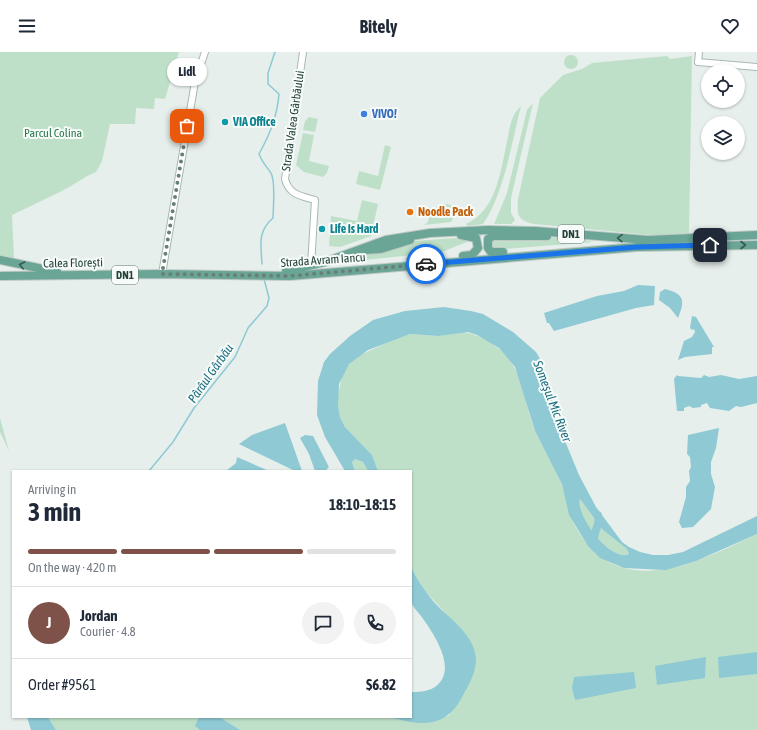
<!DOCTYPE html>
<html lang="en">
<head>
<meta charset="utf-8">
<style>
  :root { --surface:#fff; --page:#f2f2f3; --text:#1f2937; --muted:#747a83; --line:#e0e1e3; --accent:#7f5249 }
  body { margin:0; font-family:"Asap Condensed",sans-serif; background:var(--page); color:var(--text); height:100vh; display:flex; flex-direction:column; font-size:15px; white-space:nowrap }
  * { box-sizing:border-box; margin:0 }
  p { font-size:13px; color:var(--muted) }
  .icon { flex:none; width:22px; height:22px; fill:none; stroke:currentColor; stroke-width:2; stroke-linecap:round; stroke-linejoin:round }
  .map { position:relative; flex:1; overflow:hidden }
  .details { position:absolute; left:12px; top:418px; width:400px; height:248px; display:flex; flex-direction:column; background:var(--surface); border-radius:0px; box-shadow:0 1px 3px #0004 }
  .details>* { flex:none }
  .fabs { position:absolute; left:701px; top:12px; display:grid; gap:8px }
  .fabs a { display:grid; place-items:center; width:44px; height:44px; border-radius:50%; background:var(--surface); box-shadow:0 1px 3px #0004; font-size:20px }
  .pin { position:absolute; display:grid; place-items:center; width:34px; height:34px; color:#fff; margin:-17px; border-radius:8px; box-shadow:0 2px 6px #0006 }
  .courier { position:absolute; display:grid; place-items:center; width:40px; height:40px; margin:-20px; border:3px solid #1a73e8; border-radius:50%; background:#fff; color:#222; box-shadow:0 1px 5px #0007 }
  .bubble { position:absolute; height:28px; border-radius:14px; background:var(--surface); box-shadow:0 1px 3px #0004; font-size:13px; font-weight:700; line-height:28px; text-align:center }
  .overview em { font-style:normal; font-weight:700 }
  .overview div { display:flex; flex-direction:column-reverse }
  .overview { display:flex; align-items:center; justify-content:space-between; height:68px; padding:0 16px }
  h1 { font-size:26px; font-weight:700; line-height:30px }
  .bar { display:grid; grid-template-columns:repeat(4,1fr); gap:6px 4px; align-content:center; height:48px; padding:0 16px }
  .bar i { height:5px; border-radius:3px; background:var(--line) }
  .bar .on { background:var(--accent) }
  .bar p { grid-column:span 4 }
  .line { display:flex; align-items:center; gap:10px; padding:0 16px; border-top:1px solid var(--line) }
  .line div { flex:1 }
  .round { display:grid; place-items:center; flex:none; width:42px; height:42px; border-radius:21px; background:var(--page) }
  header { display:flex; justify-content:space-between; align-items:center; height:52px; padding:0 16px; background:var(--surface); font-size:18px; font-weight:700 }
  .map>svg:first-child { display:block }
  .green { fill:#bfe0c8 }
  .water { fill:#8ec9d4; fill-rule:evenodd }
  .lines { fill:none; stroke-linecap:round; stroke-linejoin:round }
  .stream { stroke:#8ec9d4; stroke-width:1.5 }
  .river { stroke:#8ec9d4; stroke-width:8 }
  .minor-casing { stroke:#a8b8b2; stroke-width:8 }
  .major-casing { stroke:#c2cac8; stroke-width:10 }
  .minor { stroke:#fff; stroke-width:6 }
  .major { stroke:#6aa596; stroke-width:8 }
  .oneway { stroke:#365b51 }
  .done { stroke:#687f78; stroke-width:4; stroke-dasharray:0 7.2 }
  .route { stroke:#1a73e8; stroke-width:5 }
  .shop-dot { fill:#3f7fe0; stroke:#f7fbf9; stroke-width:1.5 }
  .culture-dot { fill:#0f9aa8; stroke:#f7fbf9; stroke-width:1.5 }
  .food-dot { fill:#e8710a; stroke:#f7fbf9; stroke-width:1.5 }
  .labels { text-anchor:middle; stroke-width:4; stroke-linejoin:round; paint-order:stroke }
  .shield { fill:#f7fbf9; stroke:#637a73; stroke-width:1 }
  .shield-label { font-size:11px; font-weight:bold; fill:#24423a }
  .shop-label { font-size:12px; font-weight:bold; fill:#366cbe; stroke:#f7fbf9; text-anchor:start }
  .street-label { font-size:12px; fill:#24423a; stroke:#f7fbf9 }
  .culture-label { font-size:12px; font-weight:bold; fill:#0d838f; stroke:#f7fbf9; text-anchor:start }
  .park-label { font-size:12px; fill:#2d7a4b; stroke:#f7fbf9 }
  .food-label { font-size:12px; font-weight:bold; fill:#c56008; stroke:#f7fbf9; text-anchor:start }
  .water-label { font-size:13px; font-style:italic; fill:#1c6f80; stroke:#f7fbf9 }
</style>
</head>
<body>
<header><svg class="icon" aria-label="menu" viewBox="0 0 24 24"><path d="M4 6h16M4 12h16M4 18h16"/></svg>Bitely<svg class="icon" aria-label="heart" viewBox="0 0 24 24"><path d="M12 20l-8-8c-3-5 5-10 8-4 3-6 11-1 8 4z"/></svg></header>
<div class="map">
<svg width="757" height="678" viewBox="0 0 757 678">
  <rect width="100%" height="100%" fill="#e6efeb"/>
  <g class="green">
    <path d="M 0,0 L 179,0 L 165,47 L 155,46 L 154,57 L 136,56 L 135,72 L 110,72 L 102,109 L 96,120 C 83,125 73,134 60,140 C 44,148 28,155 12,163 L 14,206 L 0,203 Z"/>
    <circle cx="571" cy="10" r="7"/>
    <path d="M 667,4 L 670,7 L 692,4 L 689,181 L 661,184 L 534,172 C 517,168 517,163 518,147 L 540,46 L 563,23 L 582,17 L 592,11 Z"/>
    <path d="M 533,51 L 511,146 L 511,161 L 515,168 L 511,172 L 494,172 L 507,141 L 527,58 Z"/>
    <path d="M 521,54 C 512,89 504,142 483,172 L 468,174 L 466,172 C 498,158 501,115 508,85 C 510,73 512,62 521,54 Z"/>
    <path d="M 309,65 L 318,67 L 315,80 L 303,78 L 305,69 Z"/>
    <path d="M 303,81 L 314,83 L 309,109 L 329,114 L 327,121 L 323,125 L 304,120 L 296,113 Z"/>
    <path d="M 385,93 L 391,95 L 380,138 L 356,132 L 359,119 L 378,124 Z"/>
    <path d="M 362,148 L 378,152 L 371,184 L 340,195 L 329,194 L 331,164 L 357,169 Z"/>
    <path d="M 447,152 L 452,154 L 456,161 L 451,170 L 424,173 L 428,170 L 430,160 L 424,155 L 434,156 Z"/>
    <path d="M 469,185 L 469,189 L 442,200 L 335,211 L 359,203 L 369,202 L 414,189 Z"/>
    <path d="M 494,186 L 576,186 L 593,190 L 494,198 L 489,192 Z"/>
    <path d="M 461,280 C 472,281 482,285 491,291 C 526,314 521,347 536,381 C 544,399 557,416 563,435 C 567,444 566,455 570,464 C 611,553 691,514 757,482 L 757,678 L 56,678 L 48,665 L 389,665 L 401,668 L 448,664 L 466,638 L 467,584 L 424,538 L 411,515 L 411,419 L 378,419 L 372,403 L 345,375 L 340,365 L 338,354 L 338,342 L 343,321 L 349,312 L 358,304 L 395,287 L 410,282 L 438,284 Z"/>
    <path d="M 0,366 L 9,399 L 0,380 Z"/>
    <path d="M 355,407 L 363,410 L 368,419 L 355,419 L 352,410 Z"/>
    <path d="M 580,447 L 603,478 L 627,497 L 629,502 C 615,510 585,474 581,462 C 579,457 579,452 580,447 Z"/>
  </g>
  <g class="water">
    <path d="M 638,233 L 655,234 L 654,253 L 636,256 L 554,279 L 549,271 L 547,271 L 544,261 L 597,244 L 624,239 Z"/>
    <path d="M 665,237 C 685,242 685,249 678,266 L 670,256 L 659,248 L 660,240 Z"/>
    <path d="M 444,255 L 471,259 L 483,262 L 513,280 L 536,300 L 543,312 L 558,372 L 579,423 L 596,455 L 622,490 L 629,495 L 640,500 L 653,503 L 668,503 L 683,500 L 757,464 L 757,482 L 696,509 L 666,518 L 624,516 L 600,506 L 588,494 L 569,463 L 562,432 L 535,379 L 515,315 L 499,296 L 477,283 L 468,280 L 438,284 L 410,282 L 368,298 L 349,312 L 339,332 L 338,354 L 340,365 L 345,375 L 372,403 L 378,419 L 368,419 L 363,410 L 355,407 L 352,410 L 355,419 L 345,419 L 325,385 L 317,363 L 318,329 L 324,310 L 330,302 L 350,284 L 373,268 L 405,259 ZM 580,447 L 603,478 L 627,497 L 629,502 C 612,511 575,464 580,447 Z"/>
    <path d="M 692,264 L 696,265 L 714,295 L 712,295 L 712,302 L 685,305 L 678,308 L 684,289 L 692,285 L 695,280 L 694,277 L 692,278 L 690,276 Z"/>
    <path d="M 677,323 L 678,324 L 701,326 L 704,323 L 709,325 L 721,323 L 739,327 L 757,324 L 757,351 L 741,355 L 736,354 L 729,359 L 710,356 L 707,351 L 701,353 L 701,355 L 693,356 L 689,354 L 684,356 L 684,359 L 677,359 L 674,327 Z"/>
    <path d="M 285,371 L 302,419 L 295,419 L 239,392 L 252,383 Z"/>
    <path d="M 719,376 L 716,396 L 711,410 L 711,422 L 715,435 L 711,457 L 693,475 L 682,476 L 679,470 L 686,445 L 686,435 L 690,429 L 689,419 L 691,415 L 690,405 L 687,402 L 688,383 Z"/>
    <path d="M 305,383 L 313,384 L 329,415 L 325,419 L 315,419 L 309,402 L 300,386 Z"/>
    <path d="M 237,405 L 269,419 L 226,419 L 236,411 Z"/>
    <path d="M 411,515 C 417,527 424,538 433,549 C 447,565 475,582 476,607 C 476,623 466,638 458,652 C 440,678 416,672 389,665 L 411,665 L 411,640 C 422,640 434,639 441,629 C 454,611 432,579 421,564 C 418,560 412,554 411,549 C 409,539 411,526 411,515 Z"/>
    <path d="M 757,600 L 757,622 L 719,626 L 718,605 Z"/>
    <path d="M 706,605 L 705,626 L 657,633 L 655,614 Z"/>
    <path d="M 634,620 L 636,636 L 575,648 L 572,636 L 574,625 Z"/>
    <path d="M 27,665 L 48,665 L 56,678 L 31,678 Z"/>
    <path d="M 199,665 L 219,665 L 240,678 L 200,678 L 195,674 Z"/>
  </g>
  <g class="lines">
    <g class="stream">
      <path d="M 262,212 C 261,193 257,180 273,166 C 273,156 276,130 271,121 C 266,114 262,110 259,102 C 270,82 277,65 279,42 L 268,32 L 268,21 L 275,0"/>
      <path d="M 149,419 L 173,390 L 194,356 L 235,305 L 248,276 L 267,254 L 269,246 L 264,227"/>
    </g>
    <path class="river" d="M 594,487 C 594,478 601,472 598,463"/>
    <g class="minor-casing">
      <g id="minor">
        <path d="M 303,0 L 285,127 C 289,143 301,144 315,148 L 311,214"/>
        <path d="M 699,0 L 698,10 L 757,15"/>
        <path d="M 162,222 L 195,30 L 205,0"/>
      </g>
    </g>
    <g class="major-casing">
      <g id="major">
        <path d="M 461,183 L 476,186 L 478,196 L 472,203 L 463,204"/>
        <path d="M 365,198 L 381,197 L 410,188"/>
        <path d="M 503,200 L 491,200 L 488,196 L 488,187 L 493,184 L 547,184"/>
        <path d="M 0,208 L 57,220"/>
        <path d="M 286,219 L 325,210 L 386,188 L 430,181 L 488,178 L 536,179 L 648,188 L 757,183"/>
        <path d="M 0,224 L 162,222 L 290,224 L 637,195 L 757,193"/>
      </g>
    </g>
    <use href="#minor" class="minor"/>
    <use href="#major" class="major"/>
  </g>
  <defs><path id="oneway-chevron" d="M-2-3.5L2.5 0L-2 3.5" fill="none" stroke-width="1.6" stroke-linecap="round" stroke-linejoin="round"/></defs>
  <g class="oneway">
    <use href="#oneway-chevron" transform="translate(620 186) rotate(-176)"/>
    <use href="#oneway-chevron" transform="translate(743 193)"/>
    <use href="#oneway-chevron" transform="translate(22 213) rotate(-167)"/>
  </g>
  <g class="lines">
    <path class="done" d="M 187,74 L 162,222 L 290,224 L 426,212"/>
    <path class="route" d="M 426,212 L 637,195 L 710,193"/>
  </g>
  <circle class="shop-dot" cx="364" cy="62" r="4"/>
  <g class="culture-dot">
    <circle cx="225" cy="70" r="4"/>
    <circle cx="322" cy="177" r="4"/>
  </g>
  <circle class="food-dot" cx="410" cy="160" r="4"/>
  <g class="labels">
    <g class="shield">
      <rect x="558" y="173" width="26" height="18" rx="3"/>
      <rect x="112" y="214" width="26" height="18" rx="3"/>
    </g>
    <g class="shield-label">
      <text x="571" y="186">DN1</text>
      <text x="125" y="227">DN1</text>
    </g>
    <g class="shop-label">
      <text x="372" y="66">VIVO!</text>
    </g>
    <g class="street-label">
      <text transform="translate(293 69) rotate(-82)" y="4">Strada Valea Gârbăului</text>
      <text transform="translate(323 208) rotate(-4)" y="4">Strada Avram Iancu</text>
      <text transform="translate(73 211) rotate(-1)" y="4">Calea Florești</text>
    </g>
    <g class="culture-label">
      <text x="233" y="74">VIA Office</text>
      <text x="330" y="181">Life Is Hard</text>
    </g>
    <g class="park-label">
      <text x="53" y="85">Parcul Colina</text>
    </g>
    <g class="food-label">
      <text x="418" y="164">Noodle Pack</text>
    </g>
    <g class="water-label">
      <text transform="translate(210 321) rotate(-55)" y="5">Pârâul Gârbău</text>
      <text transform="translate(553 349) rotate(69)" y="5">Someşul Mic River</text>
    </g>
  </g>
</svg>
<div class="fabs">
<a><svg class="icon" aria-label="locate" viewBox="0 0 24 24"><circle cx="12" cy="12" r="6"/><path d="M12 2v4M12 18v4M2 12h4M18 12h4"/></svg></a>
<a><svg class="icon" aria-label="layers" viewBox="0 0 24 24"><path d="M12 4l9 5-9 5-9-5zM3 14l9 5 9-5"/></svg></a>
</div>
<div class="pin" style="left:187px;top:74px;background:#ea580c"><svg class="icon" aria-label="bag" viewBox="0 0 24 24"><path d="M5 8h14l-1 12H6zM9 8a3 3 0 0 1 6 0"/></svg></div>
<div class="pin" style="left:710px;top:193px;background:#1f2937"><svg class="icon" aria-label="home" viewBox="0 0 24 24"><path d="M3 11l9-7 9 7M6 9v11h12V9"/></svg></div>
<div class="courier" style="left:426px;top:212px"><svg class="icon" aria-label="car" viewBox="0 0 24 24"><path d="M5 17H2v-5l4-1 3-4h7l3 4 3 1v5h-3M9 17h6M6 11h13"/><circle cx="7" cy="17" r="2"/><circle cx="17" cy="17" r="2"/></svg></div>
<div class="bubble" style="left:167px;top:6px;width:40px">Lidl</div>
<section class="details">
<div class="overview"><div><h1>3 min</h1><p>Arriving in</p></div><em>18:10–18:15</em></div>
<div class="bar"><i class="on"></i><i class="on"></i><i class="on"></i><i></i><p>On the way · 420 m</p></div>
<div class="line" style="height:72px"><b class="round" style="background:var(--accent);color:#fff">J</b><div><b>Jordan</b><p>Courier · 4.8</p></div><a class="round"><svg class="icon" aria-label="chat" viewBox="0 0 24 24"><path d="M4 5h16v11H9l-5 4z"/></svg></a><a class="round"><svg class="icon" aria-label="phone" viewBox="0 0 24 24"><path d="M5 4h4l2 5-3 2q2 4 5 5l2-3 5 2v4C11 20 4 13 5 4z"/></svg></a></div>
<div class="line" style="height:52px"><div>Order #9561</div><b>$6.82</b></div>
</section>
</div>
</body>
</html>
